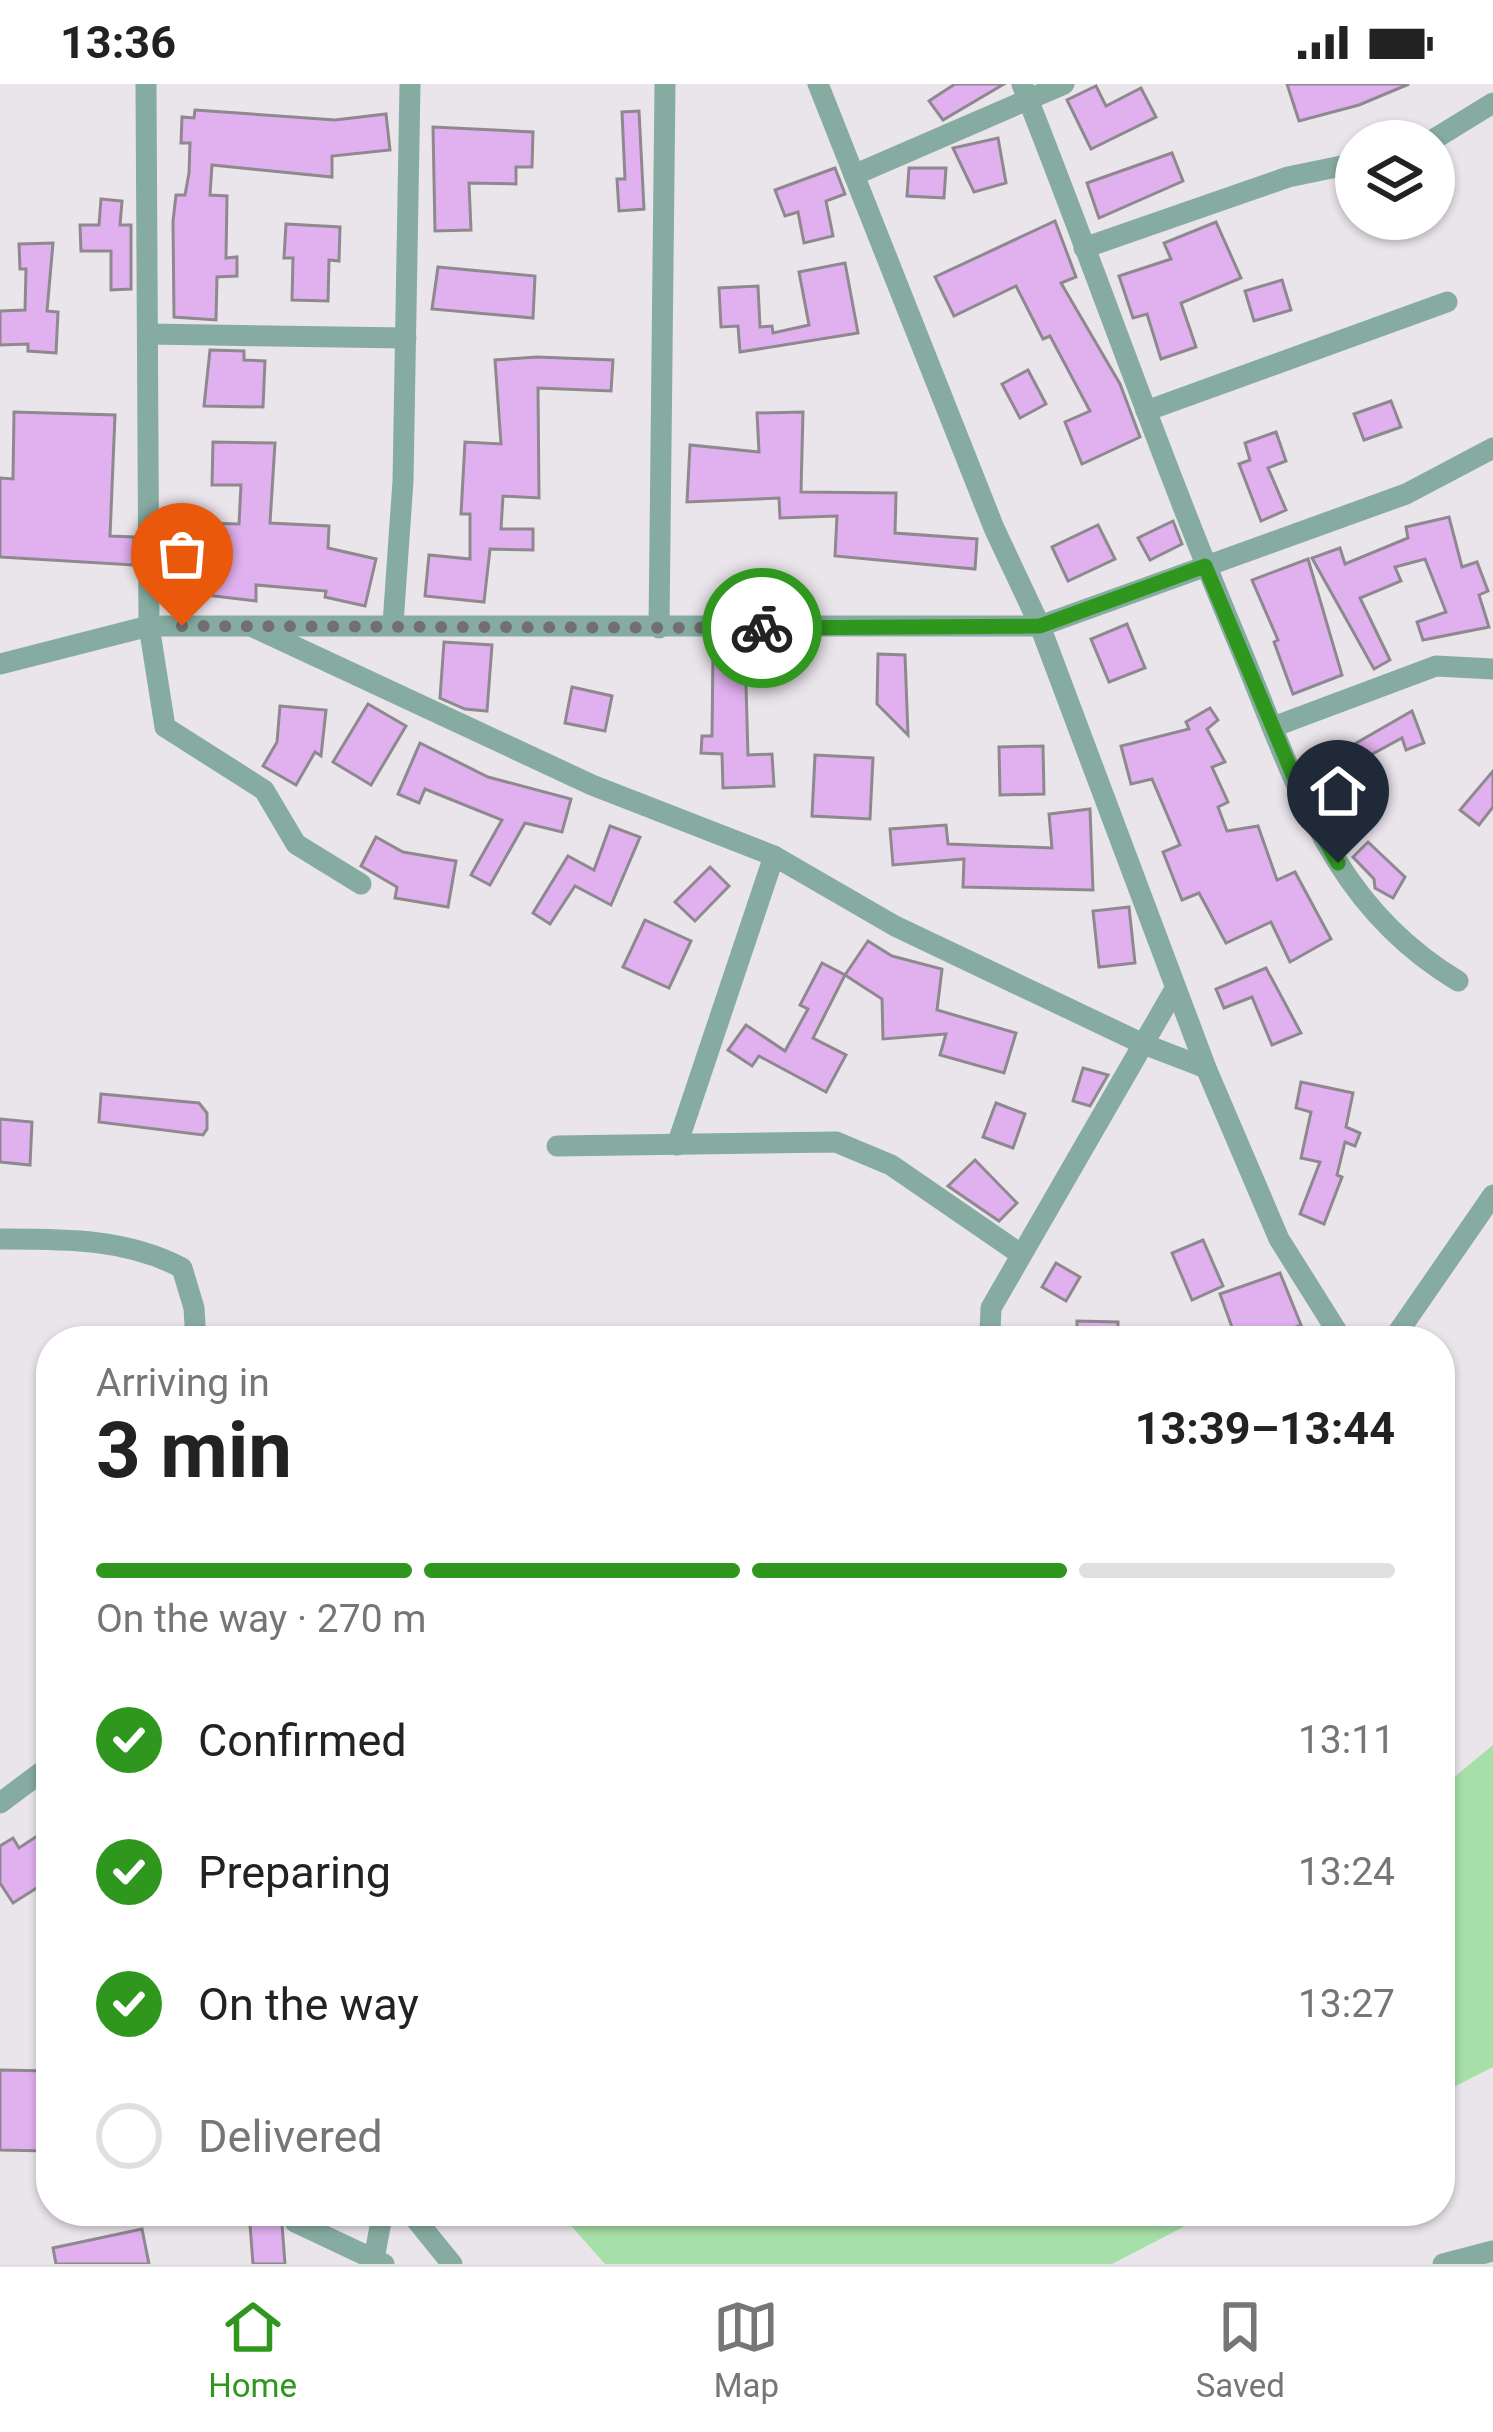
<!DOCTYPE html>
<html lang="en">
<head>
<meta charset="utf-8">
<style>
  :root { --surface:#fff; --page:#f2f2f2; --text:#222; --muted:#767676; --line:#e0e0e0; --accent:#2f971e }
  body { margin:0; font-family:Roboto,sans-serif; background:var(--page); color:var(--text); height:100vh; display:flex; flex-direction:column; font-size:45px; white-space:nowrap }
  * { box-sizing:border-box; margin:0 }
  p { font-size:39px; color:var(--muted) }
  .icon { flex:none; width:66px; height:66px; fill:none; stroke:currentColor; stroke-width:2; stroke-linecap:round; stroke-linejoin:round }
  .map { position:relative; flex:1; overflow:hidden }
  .details { position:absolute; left:36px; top:1242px; width:1419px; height:900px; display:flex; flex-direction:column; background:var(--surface); border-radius:48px; box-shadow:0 3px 9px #0004 }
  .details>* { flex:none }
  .controls { position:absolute; left:1335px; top:36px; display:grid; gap:24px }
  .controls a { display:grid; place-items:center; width:120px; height:120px; border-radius:50%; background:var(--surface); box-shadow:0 3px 9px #0004; font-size:60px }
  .pin { position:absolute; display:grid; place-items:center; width:102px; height:102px; color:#fff; margin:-123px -51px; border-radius:50% 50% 50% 0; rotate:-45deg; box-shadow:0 0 12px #0007 }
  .pin .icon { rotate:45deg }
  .courier { position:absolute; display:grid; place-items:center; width:120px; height:120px; margin:-60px; border:9px solid #2f971e; border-radius:50%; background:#fff; color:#222; box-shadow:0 3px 15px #0007 }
  .summary em { font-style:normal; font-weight:700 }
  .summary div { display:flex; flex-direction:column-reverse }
  .summary { display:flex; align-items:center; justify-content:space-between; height:204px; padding:0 60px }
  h1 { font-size:78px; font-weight:700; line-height:90px }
  .bar { display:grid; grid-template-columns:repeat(4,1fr); gap:18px 12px; align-content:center; height:144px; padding:0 60px }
  .bar i { height:15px; border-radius:9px; background:var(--line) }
  .bar .current { background:var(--accent) }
  .bar p { grid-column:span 4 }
  ol { padding:0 60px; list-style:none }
  li { display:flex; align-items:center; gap:36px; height:132px }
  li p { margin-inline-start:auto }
  li .icon { padding:12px; border-radius:50%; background:var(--accent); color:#fff; stroke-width:4 }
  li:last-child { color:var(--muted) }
  li i { width:66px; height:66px; border:6px solid var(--line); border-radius:50% }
  .status { display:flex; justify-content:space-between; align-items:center; height:84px; padding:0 60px; background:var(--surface); direction:ltr }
  .status svg { height:33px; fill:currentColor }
  .tab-bar { display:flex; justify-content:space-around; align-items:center; height:168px; border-top:3px solid var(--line); background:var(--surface); font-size:33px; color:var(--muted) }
  .tab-bar a { display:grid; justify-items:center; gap:6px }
  .tab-bar .current { color:var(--accent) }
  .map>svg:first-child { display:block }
  .green { fill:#a6dfa7 }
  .building { fill:#e1b1ef; stroke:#8d898e; stroke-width:3 }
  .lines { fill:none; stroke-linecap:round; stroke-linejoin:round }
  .minor { stroke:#86aca1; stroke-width:21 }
  .done { stroke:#726f73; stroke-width:12; stroke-dasharray:0 21.6 }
  .route { stroke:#2f971e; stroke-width:15 }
</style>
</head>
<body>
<div class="status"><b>13:36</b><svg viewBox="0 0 49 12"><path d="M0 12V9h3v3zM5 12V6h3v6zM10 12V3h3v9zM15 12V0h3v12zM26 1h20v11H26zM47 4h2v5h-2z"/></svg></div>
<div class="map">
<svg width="1493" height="2180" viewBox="0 0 1493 2180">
  <rect width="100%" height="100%" fill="#eae5eb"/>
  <g class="green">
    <path d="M 1493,1661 L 1493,1983 L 1440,2010 L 1440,1705 Z"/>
    <path d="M 558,2127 L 1214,2127 L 1112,2180 L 605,2180 Z"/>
  </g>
  <g class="building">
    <path d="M 955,0 L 1004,0 L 943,36 L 929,17 Z"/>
    <path d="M 1287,0 L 1409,0 L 1359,21 L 1299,37 Z"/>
    <path d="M 1096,2 L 1106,22 L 1141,4 L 1156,33 L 1091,65 L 1067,16 Z"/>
    <path d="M 195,26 L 335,36 L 386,30 L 390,66 L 332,72 L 332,93 L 212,81 L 210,111 L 227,112 L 226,174 L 237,173 L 237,192 L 217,193 L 216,236 L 174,233 L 173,137 L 176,111 L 185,111 L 189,89 L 190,59 L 181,59 L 182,33 L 194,34 Z"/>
    <path d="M 639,27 L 644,125 L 619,127 L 617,95 L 625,95 L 622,28 Z"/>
    <path d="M 433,43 L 533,48 L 532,83 L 516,83 L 516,100 L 469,99 L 471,146 L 435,147 Z"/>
    <path d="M 998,54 L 1006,99 L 974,108 L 953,64 Z"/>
    <path d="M 1172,69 L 1183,97 L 1099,134 L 1087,99 Z"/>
    <path d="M 835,84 L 845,110 L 826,117 L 833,152 L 804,159 L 798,128 L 785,132 L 775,106 Z"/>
    <path d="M 909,84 L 946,84 L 944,114 L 907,112 Z"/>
    <path d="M 101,115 L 122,117 L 120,141 L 131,141 L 131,205 L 111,206 L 111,167 L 81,167 L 80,141 L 99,141 Z"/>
    <path d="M 1055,137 L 1076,193 L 1061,199 L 1120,300 L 1140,353 L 1082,380 L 1065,338 L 1090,327 L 1050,252 L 1043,255 L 1016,202 L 954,232 L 935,193 Z"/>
    <path d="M 1216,138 L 1241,194 L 1181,219 L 1196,263 L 1161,275 L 1147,230 L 1133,234 L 1119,192 L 1171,175 L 1164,159 Z"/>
    <path d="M 286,140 L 340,143 L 339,177 L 329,176 L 328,217 L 292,216 L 293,174 L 284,174 Z"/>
    <path d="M 53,159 L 47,227 L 58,228 L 56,269 L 28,267 L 28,260 L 0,261 L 0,227 L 25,226 L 26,185 L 20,185 L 19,160 Z"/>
    <path d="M 845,179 L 858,249 L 740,268 L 738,242 L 721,243 L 719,204 L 758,202 L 760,243 L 772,242 L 773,249 L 809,241 L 799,188 Z"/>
    <path d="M 438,183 L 535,192 L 533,234 L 432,225 Z"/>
    <path d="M 1282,196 L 1291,226 L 1254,237 L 1245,207 Z"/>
    <path d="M 210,266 L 244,267 L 244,276 L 265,277 L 263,323 L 204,322 Z"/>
    <path d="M 537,273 L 613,276 L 611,307 L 538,304 L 539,414 L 503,412 L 501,445 L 533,445 L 533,466 L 490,465 L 484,518 L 425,512 L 429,471 L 470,475 L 470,430 L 461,430 L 465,358 L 501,360 L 495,276 Z"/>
    <path d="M 1028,286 L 1046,320 L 1020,334 L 1002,300 Z"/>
    <path d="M 1391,317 L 1401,343 L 1364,356 L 1354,330 Z"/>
    <path d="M 14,328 L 115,331 L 110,452 L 134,453 L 133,481 L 0,473 L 0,394 L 13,395 Z"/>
    <path d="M 803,328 L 801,408 L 896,409 L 895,449 L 977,455 L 975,485 L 835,472 L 837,432 L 780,434 L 779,414 L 687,418 L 690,361 L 759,368 L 757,329 Z"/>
    <path d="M 1276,348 L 1286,377 L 1268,384 L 1286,426 L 1261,437 L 1239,380 L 1250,376 L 1245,359 Z"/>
    <path d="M 213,358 L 275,359 L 270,439 L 329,442 L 328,464 L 376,475 L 365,522 L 325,513 L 326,507 L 256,501 L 256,517 L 164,506 L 168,438 L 239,440 L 241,401 L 212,401 Z"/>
    <path d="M 1449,433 L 1462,483 L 1477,478 L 1488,507 L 1479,511 L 1489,543 L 1423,556 L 1417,538 L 1446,528 L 1425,475 L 1395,483 L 1401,497 L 1360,514 L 1390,576 L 1374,585 L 1312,474 L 1340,464 L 1345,480 L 1408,454 L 1406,443 Z"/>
    <path d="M 1173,437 L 1182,460 L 1150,476 L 1138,454 Z"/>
    <path d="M 1098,441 L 1115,475 L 1068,497 L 1052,463 Z"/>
    <path d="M 1308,475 L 1342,591 L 1293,610 L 1274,558 L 1278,556 L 1252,496 Z"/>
    <path d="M 1127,540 L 1145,584 L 1109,598 L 1091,555 Z"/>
    <path d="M 444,558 L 492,561 L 487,627 L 465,625 L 440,614 Z"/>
    <path d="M 713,567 L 745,567 L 748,671 L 772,670 L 774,702 L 723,704 L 722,670 L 701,669 L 702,652 L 712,652 Z"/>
    <path d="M 878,570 L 905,571 L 908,651 L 877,620 Z"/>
    <path d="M 572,603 L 612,612 L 605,647 L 565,639 Z"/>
    <path d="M 368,620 L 406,642 L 371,701 L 333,678 Z"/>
    <path d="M 280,622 L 326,626 L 321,672 L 315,668 L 296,701 L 263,682 L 277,658 Z"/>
    <path d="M 1210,624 L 1218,636 L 1207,645 L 1225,678 L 1212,683 L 1228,718 L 1218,723 L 1227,747 L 1258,742 L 1277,796 L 1295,788 L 1331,855 L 1290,878 L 1271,838 L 1226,859 L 1199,809 L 1182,816 L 1163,768 L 1180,761 L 1152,695 L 1131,700 L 1121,662 L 1189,645 L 1186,638 Z"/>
    <path d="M 1412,627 L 1424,659 L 1406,666 L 1402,654 L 1367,673 L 1371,682 L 1350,698 L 1368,729 L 1339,744 L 1320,684 L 1355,670 L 1351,662 Z"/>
    <path d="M 420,659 L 488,693 L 571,715 L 562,748 L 525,739 L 490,801 L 471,791 L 502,736 L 425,705 L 419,719 L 398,710 Z"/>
    <path d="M 1043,662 L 1044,710 L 1000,711 L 999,663 Z"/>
    <path d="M 815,671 L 873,674 L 870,735 L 812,732 Z"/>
    <path d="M 1493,687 L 1493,723 L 1479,741 L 1460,726 Z"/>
    <path d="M 1090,725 L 1093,806 L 963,803 L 964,775 L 893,781 L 890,745 L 946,741 L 948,760 L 1052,764 L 1049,730 Z"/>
    <path d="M 610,742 L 640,753 L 611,821 L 575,802 L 550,840 L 533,829 L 568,772 L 594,786 Z"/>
    <path d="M 376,753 L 403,768 L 456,777 L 448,823 L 395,814 L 397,803 L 361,782 Z"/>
    <path d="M 1368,758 L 1405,793 L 1393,814 L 1375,804 L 1374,795 L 1353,773 Z"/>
    <path d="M 710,783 L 729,802 L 695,837 L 675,818 Z"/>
    <path d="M 1129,823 L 1135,879 L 1099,883 L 1093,827 Z"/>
    <path d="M 645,836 L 691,857 L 669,904 L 623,883 Z"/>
    <path d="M 868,857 L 892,872 L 942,885 L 937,926 L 1016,949 L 1004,989 L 940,971 L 946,950 L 883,955 L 882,915 L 845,891 Z"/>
    <path d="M 822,879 L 845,891 L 813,954 L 846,971 L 826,1008 L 759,972 L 752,982 L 728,966 L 746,941 L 785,967 L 808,925 L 800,921 Z"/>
    <path d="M 1266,884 L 1301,949 L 1272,961 L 1252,913 L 1224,924 L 1216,905 Z"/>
    <path d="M 1083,984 L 1108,991 L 1090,1022 L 1073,1017 Z"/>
    <path d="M 1301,998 L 1353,1009 L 1346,1043 L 1360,1049 L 1355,1062 L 1345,1058 L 1337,1091 L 1342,1093 L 1324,1140 L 1300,1130 L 1320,1078 L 1301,1074 L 1311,1028 L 1296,1024 Z"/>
    <path d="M 101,1010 L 199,1019 L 207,1029 L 207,1045 L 203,1051 L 99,1038 Z"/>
    <path d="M 996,1019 L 1025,1030 L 1013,1064 L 983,1053 Z"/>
    <path d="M 0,1035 L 32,1038 L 30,1081 L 0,1078 Z"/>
    <path d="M 975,1076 L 1017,1119 L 999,1137 L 948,1102 Z"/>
    <path d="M 1203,1156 L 1223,1202 L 1192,1216 L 1172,1169 Z"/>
    <path d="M 1056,1179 L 1080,1193 L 1066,1217 L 1042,1203 Z"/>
    <path d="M 1280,1189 L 1301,1241 L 1262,1257 L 1237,1257 L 1220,1210 Z"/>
    <path d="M 1077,1237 L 1118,1238 L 1118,1257 L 1077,1257 Z"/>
    <path d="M 51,1743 L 51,1795 L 13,1819 L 0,1799 L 0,1762 L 13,1754 L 19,1764 Z"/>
    <path d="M 0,1986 L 49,1987 L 47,2067 L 0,2066 Z"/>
    <path d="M 249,2127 L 281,2127 L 285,2180 L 253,2180 Z"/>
    <path d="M 142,2145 L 149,2180 L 56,2180 L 53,2164 Z"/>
  </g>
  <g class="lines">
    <g class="minor">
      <path d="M 146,0 L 149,542 L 165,643 L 264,706 L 296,760 L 361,800"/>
      <path d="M 818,0 L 994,444 L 1040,542 L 1206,984 L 1279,1155 L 1343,1257"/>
      <path d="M 1022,0 C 1096,186 1161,376 1239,561 C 1269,633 1295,710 1337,777 C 1368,827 1408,867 1458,897"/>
      <path d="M 1431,57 L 1493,19"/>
      <path d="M 854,91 L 1064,0"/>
      <path d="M 1084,164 L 1288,93 L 1356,79"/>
      <path d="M 148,250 L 406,254"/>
      <path d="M 1146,327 L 1447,218"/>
      <path d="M 393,540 L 403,397 L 410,0"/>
      <path d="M 253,543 L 592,701 L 774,772 L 895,842 L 1141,959 L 1206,984"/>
      <path d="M 659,544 L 665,0"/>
      <path d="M 0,580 L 149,542 L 1040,542 L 1406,410 L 1493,364"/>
      <path d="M 1273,643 L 1436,582 L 1493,585"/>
      <path d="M 677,1061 L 774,772"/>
      <path d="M 557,1062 L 836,1058 L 891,1081 L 1019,1169"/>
      <path d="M 0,1155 C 63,1155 126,1154 182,1184 L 194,1224 L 196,1257"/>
      <path d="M 997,1257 L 990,1247 L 991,1224 L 1175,905"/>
      <path d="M 1392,1257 L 1493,1111"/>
      <path d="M 0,1719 L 51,1681"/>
      <path d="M 409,2127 L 452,2180"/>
      <path d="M 295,2138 L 384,2180"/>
      <path d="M 373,2180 L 383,2127"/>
      <path d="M 1443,2180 L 1493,2167"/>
    </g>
  </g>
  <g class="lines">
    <path class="done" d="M 182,542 L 762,544"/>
    <path class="route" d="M 762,544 L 1040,542 L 1205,482 L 1307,724 L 1338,779"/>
  </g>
</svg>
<div class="controls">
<a><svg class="icon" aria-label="layers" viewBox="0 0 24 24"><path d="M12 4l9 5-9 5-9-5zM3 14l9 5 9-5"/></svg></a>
</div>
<div class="pin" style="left:182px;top:542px;background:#ea580c"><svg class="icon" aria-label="bag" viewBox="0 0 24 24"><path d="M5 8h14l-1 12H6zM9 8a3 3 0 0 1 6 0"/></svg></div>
<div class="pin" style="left:1338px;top:779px;background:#1f2937"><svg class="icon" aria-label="home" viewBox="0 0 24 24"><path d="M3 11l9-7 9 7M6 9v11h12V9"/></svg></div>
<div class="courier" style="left:762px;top:544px"><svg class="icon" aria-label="bike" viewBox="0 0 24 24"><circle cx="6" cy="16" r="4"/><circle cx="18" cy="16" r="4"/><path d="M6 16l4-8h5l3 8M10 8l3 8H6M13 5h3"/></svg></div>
<section class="details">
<div class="summary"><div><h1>3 min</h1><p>Arriving in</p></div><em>13:39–13:44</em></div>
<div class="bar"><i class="current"></i><i class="current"></i><i class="current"></i><i></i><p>On the way · 270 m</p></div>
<ol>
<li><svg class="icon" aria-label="check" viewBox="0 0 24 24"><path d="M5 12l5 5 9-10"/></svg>Confirmed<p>13:11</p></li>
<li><svg class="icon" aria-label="check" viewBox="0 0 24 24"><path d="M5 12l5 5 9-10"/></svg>Preparing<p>13:24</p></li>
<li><svg class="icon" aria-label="check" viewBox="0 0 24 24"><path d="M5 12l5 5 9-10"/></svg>On the way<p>13:27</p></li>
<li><i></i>Delivered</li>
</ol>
</section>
</div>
<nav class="tab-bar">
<a class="current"><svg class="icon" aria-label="home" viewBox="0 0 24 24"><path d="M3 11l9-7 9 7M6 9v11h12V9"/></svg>Home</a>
<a><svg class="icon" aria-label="map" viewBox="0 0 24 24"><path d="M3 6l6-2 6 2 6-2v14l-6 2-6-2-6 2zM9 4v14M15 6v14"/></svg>Map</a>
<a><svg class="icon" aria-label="saved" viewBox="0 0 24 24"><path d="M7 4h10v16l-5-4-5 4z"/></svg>Saved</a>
</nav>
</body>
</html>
